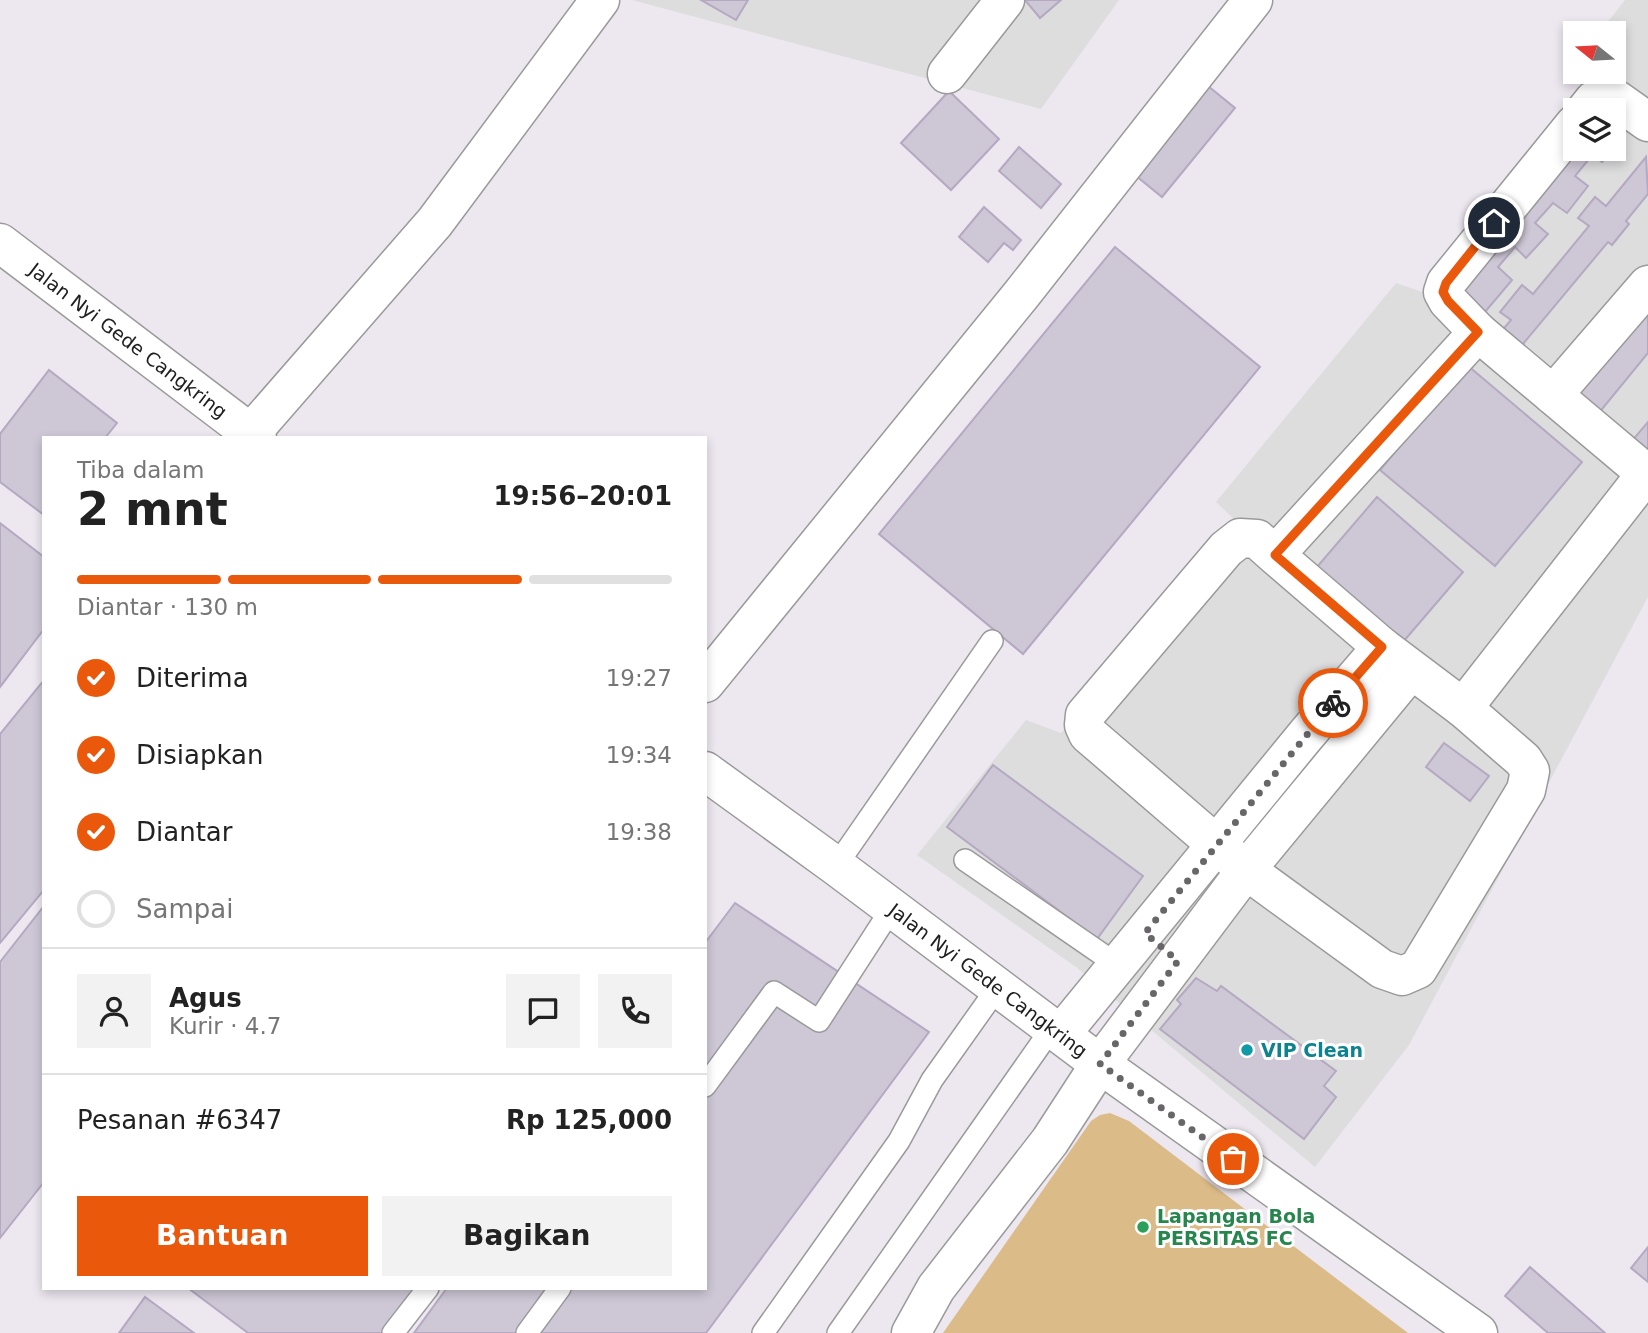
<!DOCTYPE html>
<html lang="id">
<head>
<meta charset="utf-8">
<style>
  :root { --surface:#fff; --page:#f2f2f2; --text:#222; --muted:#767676; --line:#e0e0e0; --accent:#ea580c }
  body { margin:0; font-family:"DejaVu Sans",sans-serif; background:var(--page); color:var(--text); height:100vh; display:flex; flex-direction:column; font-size:26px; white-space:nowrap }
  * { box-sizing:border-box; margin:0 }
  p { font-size:23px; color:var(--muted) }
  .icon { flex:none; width:38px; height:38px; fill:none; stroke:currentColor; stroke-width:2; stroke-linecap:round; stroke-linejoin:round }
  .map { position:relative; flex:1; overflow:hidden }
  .details { position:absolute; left:42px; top:436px; width:665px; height:854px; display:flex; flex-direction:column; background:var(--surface); border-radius:0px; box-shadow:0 4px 10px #0003 }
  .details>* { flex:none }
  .needle { width:46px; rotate:288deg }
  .controls { position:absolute; left:1563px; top:21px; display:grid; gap:14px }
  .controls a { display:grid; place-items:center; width:63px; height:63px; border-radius:0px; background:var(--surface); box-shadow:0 4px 10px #0003; font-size:35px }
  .pin { position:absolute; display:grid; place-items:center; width:60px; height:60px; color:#fff; margin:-30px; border:4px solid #fff; border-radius:50%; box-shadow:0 2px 7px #0007 }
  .courier { position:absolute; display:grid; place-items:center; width:70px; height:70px; margin:-35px; border:5px solid #ea580c; border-radius:50%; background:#fff; color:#222; box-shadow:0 2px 9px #0007 }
  .head em { font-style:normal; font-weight:600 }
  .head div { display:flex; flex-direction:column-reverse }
  .head { display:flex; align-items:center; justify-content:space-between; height:119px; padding:0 35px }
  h1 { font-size:46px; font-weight:600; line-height:52px }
  .bar { display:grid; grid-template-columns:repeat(4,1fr); gap:10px 7px; align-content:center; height:84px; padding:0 35px }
  .bar i { height:9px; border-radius:5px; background:var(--line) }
  .bar .selected { background:var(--accent) }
  .bar p { grid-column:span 4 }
  .line { display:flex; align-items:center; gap:18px; padding:0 35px; border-top:2px solid var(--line) }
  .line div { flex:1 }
  .round { display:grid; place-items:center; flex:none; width:74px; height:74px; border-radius:0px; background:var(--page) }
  ol { padding:0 35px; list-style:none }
  li { display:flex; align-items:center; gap:21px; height:77px }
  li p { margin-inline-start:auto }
  li .icon { padding:7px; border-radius:50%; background:var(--accent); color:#fff; stroke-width:4 }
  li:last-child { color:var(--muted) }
  li i { width:38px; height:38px; border:4px solid var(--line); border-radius:50% }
  .cta { display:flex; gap:14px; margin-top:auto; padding:14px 35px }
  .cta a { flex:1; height:80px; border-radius:0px; background:var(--accent); color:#fff; font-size:28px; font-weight:600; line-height:80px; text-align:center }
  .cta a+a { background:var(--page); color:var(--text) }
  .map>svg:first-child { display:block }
  .residential { fill:#ddddde }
  .pitch { fill:#dbbb88 }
  .building { fill:#cec7d6; stroke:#b4a9c1; stroke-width:2 }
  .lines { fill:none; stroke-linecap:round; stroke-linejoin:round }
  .service-casing { stroke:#9a9a9a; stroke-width:24 }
  .minor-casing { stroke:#9a9a9a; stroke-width:41 }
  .service { stroke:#fff; stroke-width:21 }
  .minor { stroke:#fff; stroke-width:38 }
  .done { stroke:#686669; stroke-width:7; stroke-dasharray:0 12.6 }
  .route { stroke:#ea580c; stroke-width:9 }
  .culture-dot { fill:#0f9aa8; stroke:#fff; stroke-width:2.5 }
  .leisure-dot { fill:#2e9e5b; stroke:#fff; stroke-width:2.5 }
  .labels { text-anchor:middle; stroke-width:6; stroke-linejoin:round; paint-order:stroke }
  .street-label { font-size:19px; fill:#202020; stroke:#fff }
  .culture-label { font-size:19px; font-weight:bold; fill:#0d838f; stroke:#fff; text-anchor:start }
  .leisure-label { font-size:19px; font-weight:bold; fill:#27864d; stroke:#fff; text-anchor:start }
</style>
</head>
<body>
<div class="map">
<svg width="1648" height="1333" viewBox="0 0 1648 1333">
  <rect width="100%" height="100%" fill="#ede7f0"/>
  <g class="residential">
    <path d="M 632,0 L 1119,0 L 1041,109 Z"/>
    <path d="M 1625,0 L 1648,0 L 1648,597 L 1409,1045 L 1315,1167 L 1076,967 L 917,855 L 1026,720 L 1061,733 L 1237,522 L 1216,502 L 1396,283 L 1431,295 L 1575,149 L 1614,149 L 1614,110 L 1594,92 L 1580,72 L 1614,72 L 1614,33 L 1599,33 Z"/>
  </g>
  <path class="pitch" d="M 1110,1113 L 1129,1121 L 1408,1333 L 943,1333 L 1091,1121 L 1100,1115 Z"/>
  <g class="building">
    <path d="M 701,0 L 748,0 L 736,20 Z"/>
    <path d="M 1025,0 L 1061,0 L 1040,18 Z"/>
    <path d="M 1208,86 L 1235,108 L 1162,197 L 1135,175 Z"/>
    <path d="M 949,91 L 999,139 L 951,190 L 901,143 Z"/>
    <path d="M 1019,147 L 1061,184 L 1041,208 L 999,171 Z"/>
    <path d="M 1575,149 L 1613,149 L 1602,162 L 1593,154 L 1575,176 L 1588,186 L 1567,213 L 1553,203 L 1535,223 L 1548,234 L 1526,258 L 1515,247 L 1498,267 L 1512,280 L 1485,312 L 1445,293 Z"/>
    <path d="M 1646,157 L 1648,194 L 1626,221 L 1629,224 L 1612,245 L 1608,242 L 1518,350 L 1499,334 L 1511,320 L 1500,312 L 1522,285 L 1533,294 L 1589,226 L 1578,218 L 1595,197 L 1606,206 Z"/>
    <path d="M 984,207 L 1021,240 L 1013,250 L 1004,243 L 988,262 L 959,237 Z"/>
    <path d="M 1115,247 L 1260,367 L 1023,654 L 879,534 Z"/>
    <path d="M 1648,305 L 1648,353 L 1598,414 L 1575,395 Z"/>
    <path d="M 1467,365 L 1582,462 L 1495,566 L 1380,470 Z"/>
    <path d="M 49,370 L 117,423 L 105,438 L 44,438 L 44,515 L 0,482 L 0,434 Z"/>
    <path d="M 1648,422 L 1648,457 L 1630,443 Z"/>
    <path d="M 1377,497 L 1463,572 L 1397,649 L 1311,574 Z"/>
    <path d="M 0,523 L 44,557 L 44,629 L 0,687 Z"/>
    <path d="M 44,680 L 44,890 L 0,943 L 0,734 Z"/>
    <path d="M 1444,743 L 1489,776 L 1470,801 L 1426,767 Z"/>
    <path d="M 993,765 L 1143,876 L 1097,939 L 947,827 Z"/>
    <path d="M 735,903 L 929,1032 L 706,1333 L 414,1333 L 447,1288 L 705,1288 L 705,943 Z"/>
    <path d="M 44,906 L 44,1182 L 0,1238 L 0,962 Z"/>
    <path d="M 1196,978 L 1217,991 L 1221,986 L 1336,1071 L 1324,1086 L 1336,1097 L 1304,1139 L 1160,1029 L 1181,1004 L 1177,1000 Z"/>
    <path d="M 1648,1247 L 1648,1282 L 1631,1268 Z"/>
    <path d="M 1530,1267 L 1605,1333 L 1548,1333 L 1505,1296 Z"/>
    <path d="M 188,1288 L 420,1288 L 387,1333 L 248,1333 Z"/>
    <path d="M 145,1297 L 194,1333 L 119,1333 Z"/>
  </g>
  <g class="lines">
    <g class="service-casing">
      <g id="service">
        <path d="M 965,860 L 1119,966"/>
        <path d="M 836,866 L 992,641"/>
        <path d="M 705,1086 L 774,992 L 819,1021 L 892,908"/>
        <path d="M 393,1333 L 428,1288"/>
        <path d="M 527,1333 L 560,1288"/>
        <path d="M 763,1333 L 899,1141 L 932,1080 L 998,987"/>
        <path d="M 838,1333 L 1052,1028"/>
      </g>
    </g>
    <g class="minor-casing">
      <g id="minor">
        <path d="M 947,74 L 1005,0"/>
        <path d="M 1586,110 L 1594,100 L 1605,96 L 1617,100 L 1648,122"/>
        <path d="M 1575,124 L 1446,283 L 1443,292 L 1448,301 L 1478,332 L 1648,475"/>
        <path id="s1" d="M 0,243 L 257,438"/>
        <path d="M 1553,395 L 1648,285"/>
        <path d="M 251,433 L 435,222 L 600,0"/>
        <path d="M 1275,555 L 1257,539 L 1240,538 L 1226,549 L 1085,715 L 1084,725 L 1088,734 L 1246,870 L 1382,969 L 1402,976 L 1418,969 L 1526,790 L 1530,771 L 1523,760 L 1463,708 L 1382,647 L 1275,555 L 1478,332"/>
        <path d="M 705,683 L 1021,295 L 1253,0"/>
        <path d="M 1463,708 L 1646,474"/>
        <path id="s2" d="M 705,771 L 836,866 L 1100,1064 L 1478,1333"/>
        <path d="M 1061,1034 L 1306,735 L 1382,647"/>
        <path d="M 911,1333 L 936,1288 L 1050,1141 L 1100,1064 L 1246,870 L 1411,670"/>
      </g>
    </g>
    <use href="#service" class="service"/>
    <use href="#minor" class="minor"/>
  </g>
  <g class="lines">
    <path class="done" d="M 1233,1159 L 1100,1064 L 1178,961 L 1145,933 L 1333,703"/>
    <path class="route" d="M 1333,703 L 1382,647 L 1275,555 L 1478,332 L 1448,301 L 1443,292 L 1446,283 L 1494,223"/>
  </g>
  <circle class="culture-dot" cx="1247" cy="1050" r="7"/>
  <circle class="leisure-dot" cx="1143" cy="1227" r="7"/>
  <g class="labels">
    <g class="street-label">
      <text dy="7" stroke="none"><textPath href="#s1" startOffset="161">Jalan Nyi Gede Cangkring</textPath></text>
      <text dy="7" stroke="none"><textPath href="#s2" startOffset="352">Jalan Nyi Gede Cangkring</textPath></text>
    </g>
    <g class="culture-label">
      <text x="1261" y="1057">VIP Clean</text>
    </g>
    <g class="leisure-label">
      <text x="1157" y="1223">Lapangan Bola<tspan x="1157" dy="22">PERSITAS FC</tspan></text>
    </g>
  </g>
</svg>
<div class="controls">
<a><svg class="needle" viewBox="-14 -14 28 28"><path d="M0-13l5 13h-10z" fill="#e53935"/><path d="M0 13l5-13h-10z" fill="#767676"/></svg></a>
<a><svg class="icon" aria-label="layers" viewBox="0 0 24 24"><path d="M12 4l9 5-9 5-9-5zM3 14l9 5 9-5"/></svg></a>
</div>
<div class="pin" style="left:1233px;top:1159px;background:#ea580c"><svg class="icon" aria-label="bag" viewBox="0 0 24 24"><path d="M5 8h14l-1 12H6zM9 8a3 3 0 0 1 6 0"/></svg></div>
<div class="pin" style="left:1494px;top:223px;background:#1f2937"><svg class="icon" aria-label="home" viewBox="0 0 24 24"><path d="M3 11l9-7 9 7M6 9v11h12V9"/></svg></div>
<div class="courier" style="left:1333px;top:703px"><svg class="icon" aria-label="bike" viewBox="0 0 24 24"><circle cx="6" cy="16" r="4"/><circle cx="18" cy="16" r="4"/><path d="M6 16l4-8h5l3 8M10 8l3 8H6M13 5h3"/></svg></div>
<section class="details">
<div class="head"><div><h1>2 mnt</h1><p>Tiba dalam</p></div><em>19:56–20:01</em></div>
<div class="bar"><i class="selected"></i><i class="selected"></i><i class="selected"></i><i></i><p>Diantar · 130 m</p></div>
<ol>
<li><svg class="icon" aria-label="check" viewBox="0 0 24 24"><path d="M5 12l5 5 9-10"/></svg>Diterima<p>19:27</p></li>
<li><svg class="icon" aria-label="check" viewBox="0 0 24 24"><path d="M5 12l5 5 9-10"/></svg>Disiapkan<p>19:34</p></li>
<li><svg class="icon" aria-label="check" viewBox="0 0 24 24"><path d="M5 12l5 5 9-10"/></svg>Diantar<p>19:38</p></li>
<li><i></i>Sampai</li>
</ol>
<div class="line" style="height:126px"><a class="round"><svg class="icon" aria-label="person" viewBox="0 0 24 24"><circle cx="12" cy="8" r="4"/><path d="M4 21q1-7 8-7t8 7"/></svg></a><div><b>Agus</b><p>Kurir · 4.7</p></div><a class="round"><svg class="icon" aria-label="chat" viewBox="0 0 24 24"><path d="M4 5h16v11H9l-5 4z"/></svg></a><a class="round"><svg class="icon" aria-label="phone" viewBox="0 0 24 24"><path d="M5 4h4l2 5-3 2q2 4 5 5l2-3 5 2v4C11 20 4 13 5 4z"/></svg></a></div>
<div class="line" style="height:91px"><div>Pesanan #6347</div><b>Rp 125,000</b></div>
<div class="cta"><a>Bantuan</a><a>Bagikan</a></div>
</section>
</div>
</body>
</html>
